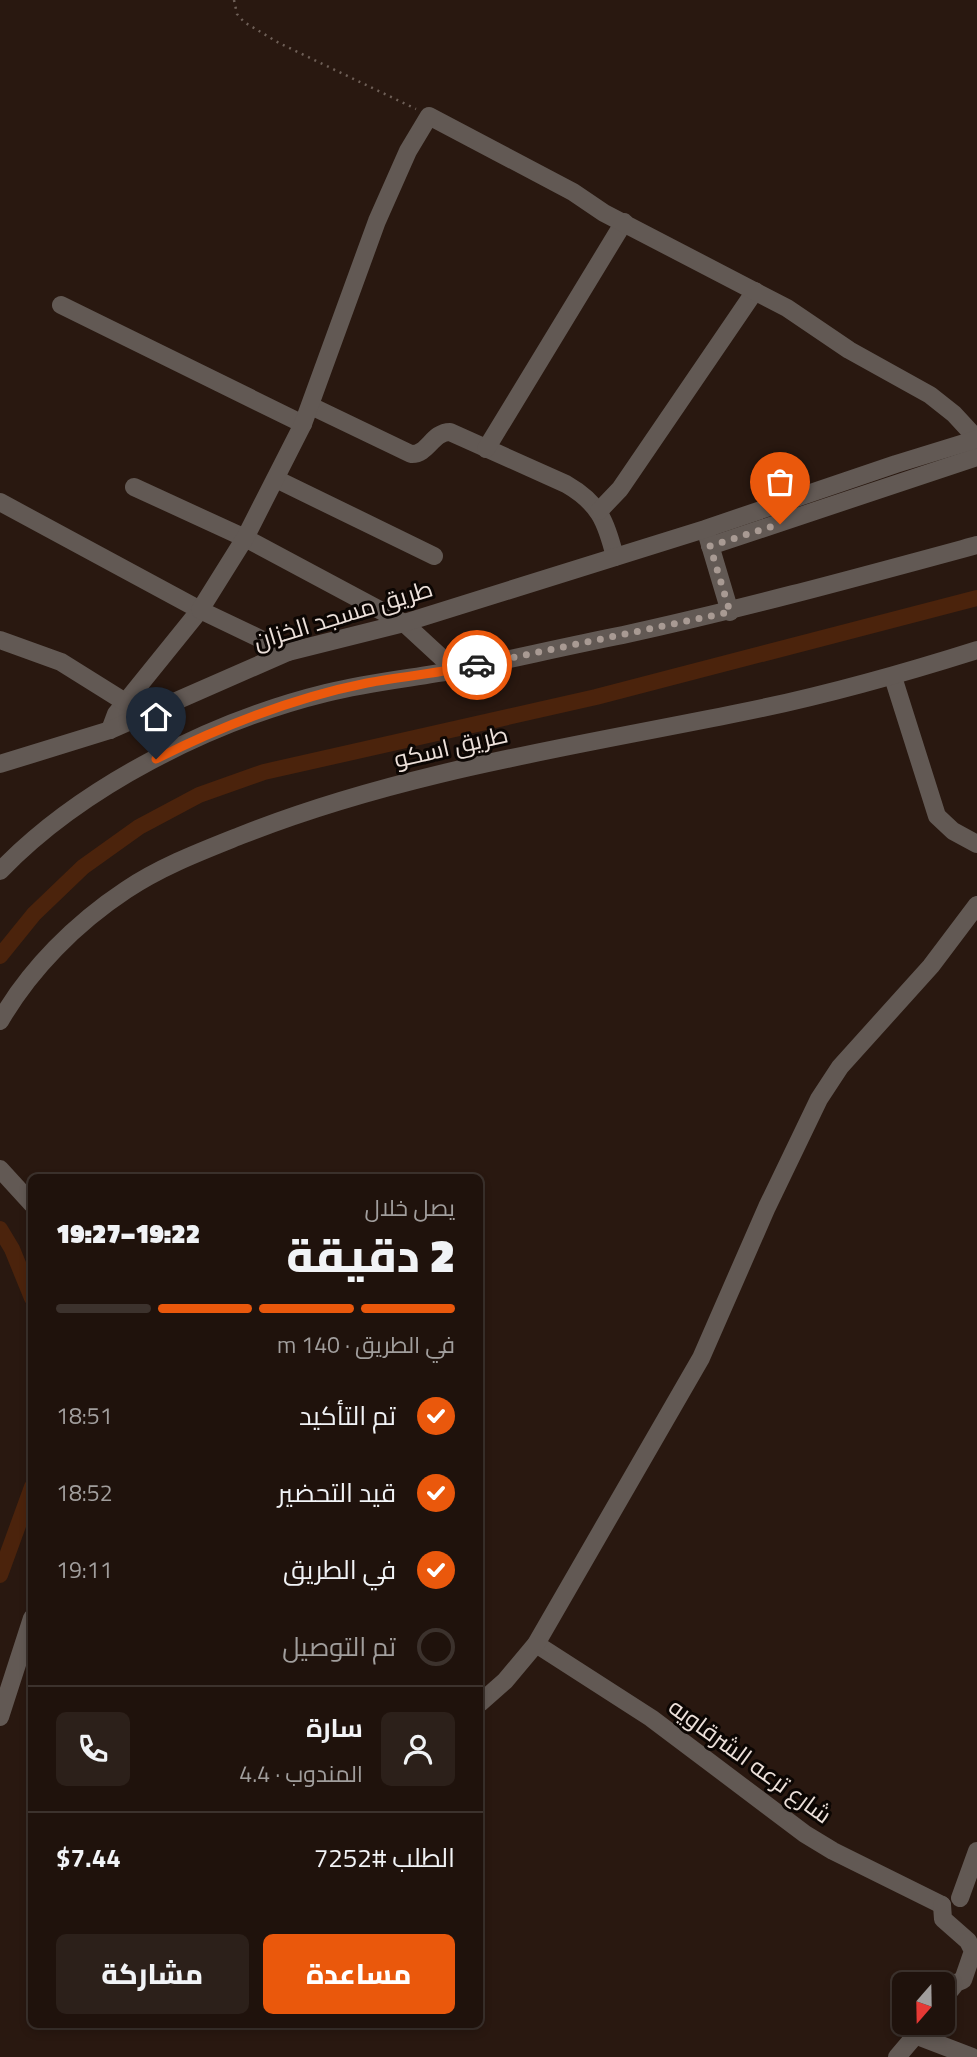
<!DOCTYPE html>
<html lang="ar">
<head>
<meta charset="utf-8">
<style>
  :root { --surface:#1f120c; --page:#2c201a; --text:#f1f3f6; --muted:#a19e9d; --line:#3c322d; --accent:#ea580c }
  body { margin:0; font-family:"Titillium Web",Cairo,sans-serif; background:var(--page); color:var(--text); direction:rtl; height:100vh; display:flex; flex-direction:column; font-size:26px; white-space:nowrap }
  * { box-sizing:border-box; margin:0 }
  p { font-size:23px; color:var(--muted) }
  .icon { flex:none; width:38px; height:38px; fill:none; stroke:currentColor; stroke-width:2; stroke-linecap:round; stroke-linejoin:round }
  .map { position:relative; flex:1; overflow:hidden; direction:ltr }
  .details { position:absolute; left:28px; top:1174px; width:455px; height:854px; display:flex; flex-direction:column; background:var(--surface); border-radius:10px; box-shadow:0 4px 10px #0003,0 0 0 2px var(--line); direction:rtl }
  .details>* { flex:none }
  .needle { width:46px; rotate:200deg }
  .fabs { position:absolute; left:892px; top:1972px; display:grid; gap:14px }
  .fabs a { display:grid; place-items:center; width:63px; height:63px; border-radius:10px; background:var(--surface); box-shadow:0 4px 10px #0003,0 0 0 2px var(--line); font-size:35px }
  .pin { position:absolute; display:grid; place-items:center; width:60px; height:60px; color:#fff; margin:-72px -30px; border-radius:50% 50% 50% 0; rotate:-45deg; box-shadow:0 0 7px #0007 }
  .pin .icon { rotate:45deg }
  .courier { position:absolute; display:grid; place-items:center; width:70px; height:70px; margin:-35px; border:5px solid #ea580c; border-radius:50%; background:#fff; color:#222; box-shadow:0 2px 9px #0007 }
  .overview em { font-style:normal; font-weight:800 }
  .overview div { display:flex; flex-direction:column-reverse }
  .overview { display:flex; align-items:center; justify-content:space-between; height:119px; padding:0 28px }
  h1 { font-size:46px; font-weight:800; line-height:52px }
  .bar { display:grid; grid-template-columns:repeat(4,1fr); gap:10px 7px; align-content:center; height:84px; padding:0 28px }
  .bar i { height:9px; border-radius:5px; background:var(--line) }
  .bar .on { background:var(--accent) }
  .bar p { grid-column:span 4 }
  .line { display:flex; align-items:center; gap:18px; padding:0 28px; border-top:2px solid var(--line) }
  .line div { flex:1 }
  .round { display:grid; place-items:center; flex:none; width:74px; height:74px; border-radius:10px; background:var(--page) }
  ol { padding:0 28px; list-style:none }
  li { display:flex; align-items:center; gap:21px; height:77px }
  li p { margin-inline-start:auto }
  li .icon { padding:7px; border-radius:50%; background:var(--accent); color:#fff; stroke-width:4 }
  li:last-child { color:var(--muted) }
  li i { width:38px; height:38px; border:4px solid var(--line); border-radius:50% }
  .cta { display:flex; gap:14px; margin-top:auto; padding:14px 28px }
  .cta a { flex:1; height:80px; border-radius:10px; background:var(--accent); color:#fff; font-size:28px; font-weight:800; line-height:80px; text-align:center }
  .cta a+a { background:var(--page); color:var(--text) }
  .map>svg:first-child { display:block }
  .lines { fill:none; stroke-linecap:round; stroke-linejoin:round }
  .canal { stroke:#4b230c; stroke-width:16 }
  .path { stroke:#6e5f57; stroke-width:2.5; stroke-dasharray:2 5; stroke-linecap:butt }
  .minor { stroke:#625954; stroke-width:18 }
  .done { stroke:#a89a93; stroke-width:7; stroke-dasharray:0 12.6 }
  .route { stroke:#ea580c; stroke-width:9 }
  .labels { text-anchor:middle; stroke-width:6; stroke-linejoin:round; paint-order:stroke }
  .street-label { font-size:24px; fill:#ece0da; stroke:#0c0603 }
</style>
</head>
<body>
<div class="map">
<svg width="977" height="2057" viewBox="0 0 977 2057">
  <rect width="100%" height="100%" fill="#291810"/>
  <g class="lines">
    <g class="canal">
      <path d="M 0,956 L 34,914 L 83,867 L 139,827 L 199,795 L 264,772 L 596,697 L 977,598"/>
      <path d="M 0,1229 L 12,1249 L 32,1298"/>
      <path d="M 0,1575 L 32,1487"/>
    </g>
    <path class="path" d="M 234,0 L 237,14 L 244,22 L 279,43 L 416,109"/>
    <g class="minor">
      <path d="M 61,305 L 303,424"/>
      <path d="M 311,406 L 411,454 C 428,455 432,432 450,432 L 566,484 C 599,503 606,521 615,557"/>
      <path d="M 486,449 L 624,222"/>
      <path d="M 276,479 L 434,556"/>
      <path d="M 134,487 L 245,538 L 404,623 L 455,670"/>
      <path d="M 0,502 L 200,610 L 116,714 L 110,730"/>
      <path d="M 599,511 L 620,489 L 755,291"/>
      <path d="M 707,535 L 730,612"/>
      <path d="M 710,546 L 977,457"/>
      <path d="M 0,640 L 61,662 L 125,702"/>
      <path d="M 288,652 L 200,610 L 245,538 L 303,424 L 377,221 L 408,151 L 429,116 L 573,192 L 604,213 L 787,308 L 849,350 L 930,395 L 954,414 L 977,439"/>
      <path d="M 893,677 L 937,816 L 953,831 L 977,844"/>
      <path d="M 0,764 L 110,730 L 288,652 L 404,623 L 705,529 L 896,464 L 977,439"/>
      <path d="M 0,871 C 82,786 212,721 326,693 C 370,682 413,678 457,670 C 512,659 567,646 623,635 C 742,609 859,577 977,545"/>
      <path d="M 0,1021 C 30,969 76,923 126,890 C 162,866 202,851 242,835 C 401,772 571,747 738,713 C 819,697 898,675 977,650"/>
      <path d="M 0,1169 L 32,1204"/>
      <path d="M 536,1644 L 651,1718 L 805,1834 L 833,1851 L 942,1905"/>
      <path d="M 480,1703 L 505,1681 L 536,1644 L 701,1358 L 767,1207 L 819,1099 L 840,1067 L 931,966 L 977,905"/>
      <path d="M 0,1717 L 32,1618"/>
      <path d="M 960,1898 L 977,1851"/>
      <path d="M 942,1905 L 943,1919 L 968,1941 L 973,1951 L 963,1980 L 956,1983 L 943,1999"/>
      <path d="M 915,2035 L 972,2057"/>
      <path d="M 897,2057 L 926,2023"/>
    </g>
  </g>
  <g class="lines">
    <path class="done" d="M 477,665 L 730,612 L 710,546 L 780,524"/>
    <path class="route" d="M 156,759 C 224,725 292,698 367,683 C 403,676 441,673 477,665"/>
  </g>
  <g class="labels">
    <g class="street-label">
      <text transform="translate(343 615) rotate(-17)" y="8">طريق مسجد الخزان</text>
      <text transform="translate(451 747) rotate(-13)" y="8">طريق اسكو</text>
      <text transform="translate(750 1761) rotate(36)" y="8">شارع ترعه الشرقاويه</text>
    </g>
  </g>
</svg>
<div class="fabs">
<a><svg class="needle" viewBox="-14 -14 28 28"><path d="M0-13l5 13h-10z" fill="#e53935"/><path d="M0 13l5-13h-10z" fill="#a19e9d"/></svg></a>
</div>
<div class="pin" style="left:780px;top:524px;background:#ea580c"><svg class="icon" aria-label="bag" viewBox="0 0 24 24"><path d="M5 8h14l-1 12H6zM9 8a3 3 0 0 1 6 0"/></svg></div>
<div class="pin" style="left:156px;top:759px;background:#1f2937"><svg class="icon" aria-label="home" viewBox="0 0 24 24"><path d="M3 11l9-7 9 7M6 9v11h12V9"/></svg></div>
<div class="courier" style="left:477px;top:665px"><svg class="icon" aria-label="car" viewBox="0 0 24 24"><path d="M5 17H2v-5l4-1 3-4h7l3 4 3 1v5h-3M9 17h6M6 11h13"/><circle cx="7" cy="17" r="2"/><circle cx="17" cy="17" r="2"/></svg></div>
<section class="details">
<div class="overview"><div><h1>2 دقيقة</h1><p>يصل خلال</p></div><em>19:22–19:27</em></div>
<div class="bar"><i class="on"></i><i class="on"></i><i class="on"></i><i></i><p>في الطريق · 140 m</p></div>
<ol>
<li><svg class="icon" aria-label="check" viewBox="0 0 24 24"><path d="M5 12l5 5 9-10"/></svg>تم التأكيد<p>18:51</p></li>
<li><svg class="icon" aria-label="check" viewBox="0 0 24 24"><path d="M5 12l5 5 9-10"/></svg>قيد التحضير<p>18:52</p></li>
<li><svg class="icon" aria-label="check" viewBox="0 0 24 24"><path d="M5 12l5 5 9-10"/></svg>في الطريق<p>19:11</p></li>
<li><i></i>تم التوصيل</li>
</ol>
<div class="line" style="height:126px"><a class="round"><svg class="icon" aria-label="person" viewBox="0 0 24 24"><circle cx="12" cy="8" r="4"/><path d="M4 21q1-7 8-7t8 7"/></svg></a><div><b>سارة</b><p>المندوب · 4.4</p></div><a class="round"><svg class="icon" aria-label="phone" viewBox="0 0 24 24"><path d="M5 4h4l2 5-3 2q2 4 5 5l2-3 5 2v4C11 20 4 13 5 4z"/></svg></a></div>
<div class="line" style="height:91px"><div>الطلب #7252</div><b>$7.44</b></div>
<div class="cta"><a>مساعدة</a><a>مشاركة</a></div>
</section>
</div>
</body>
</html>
